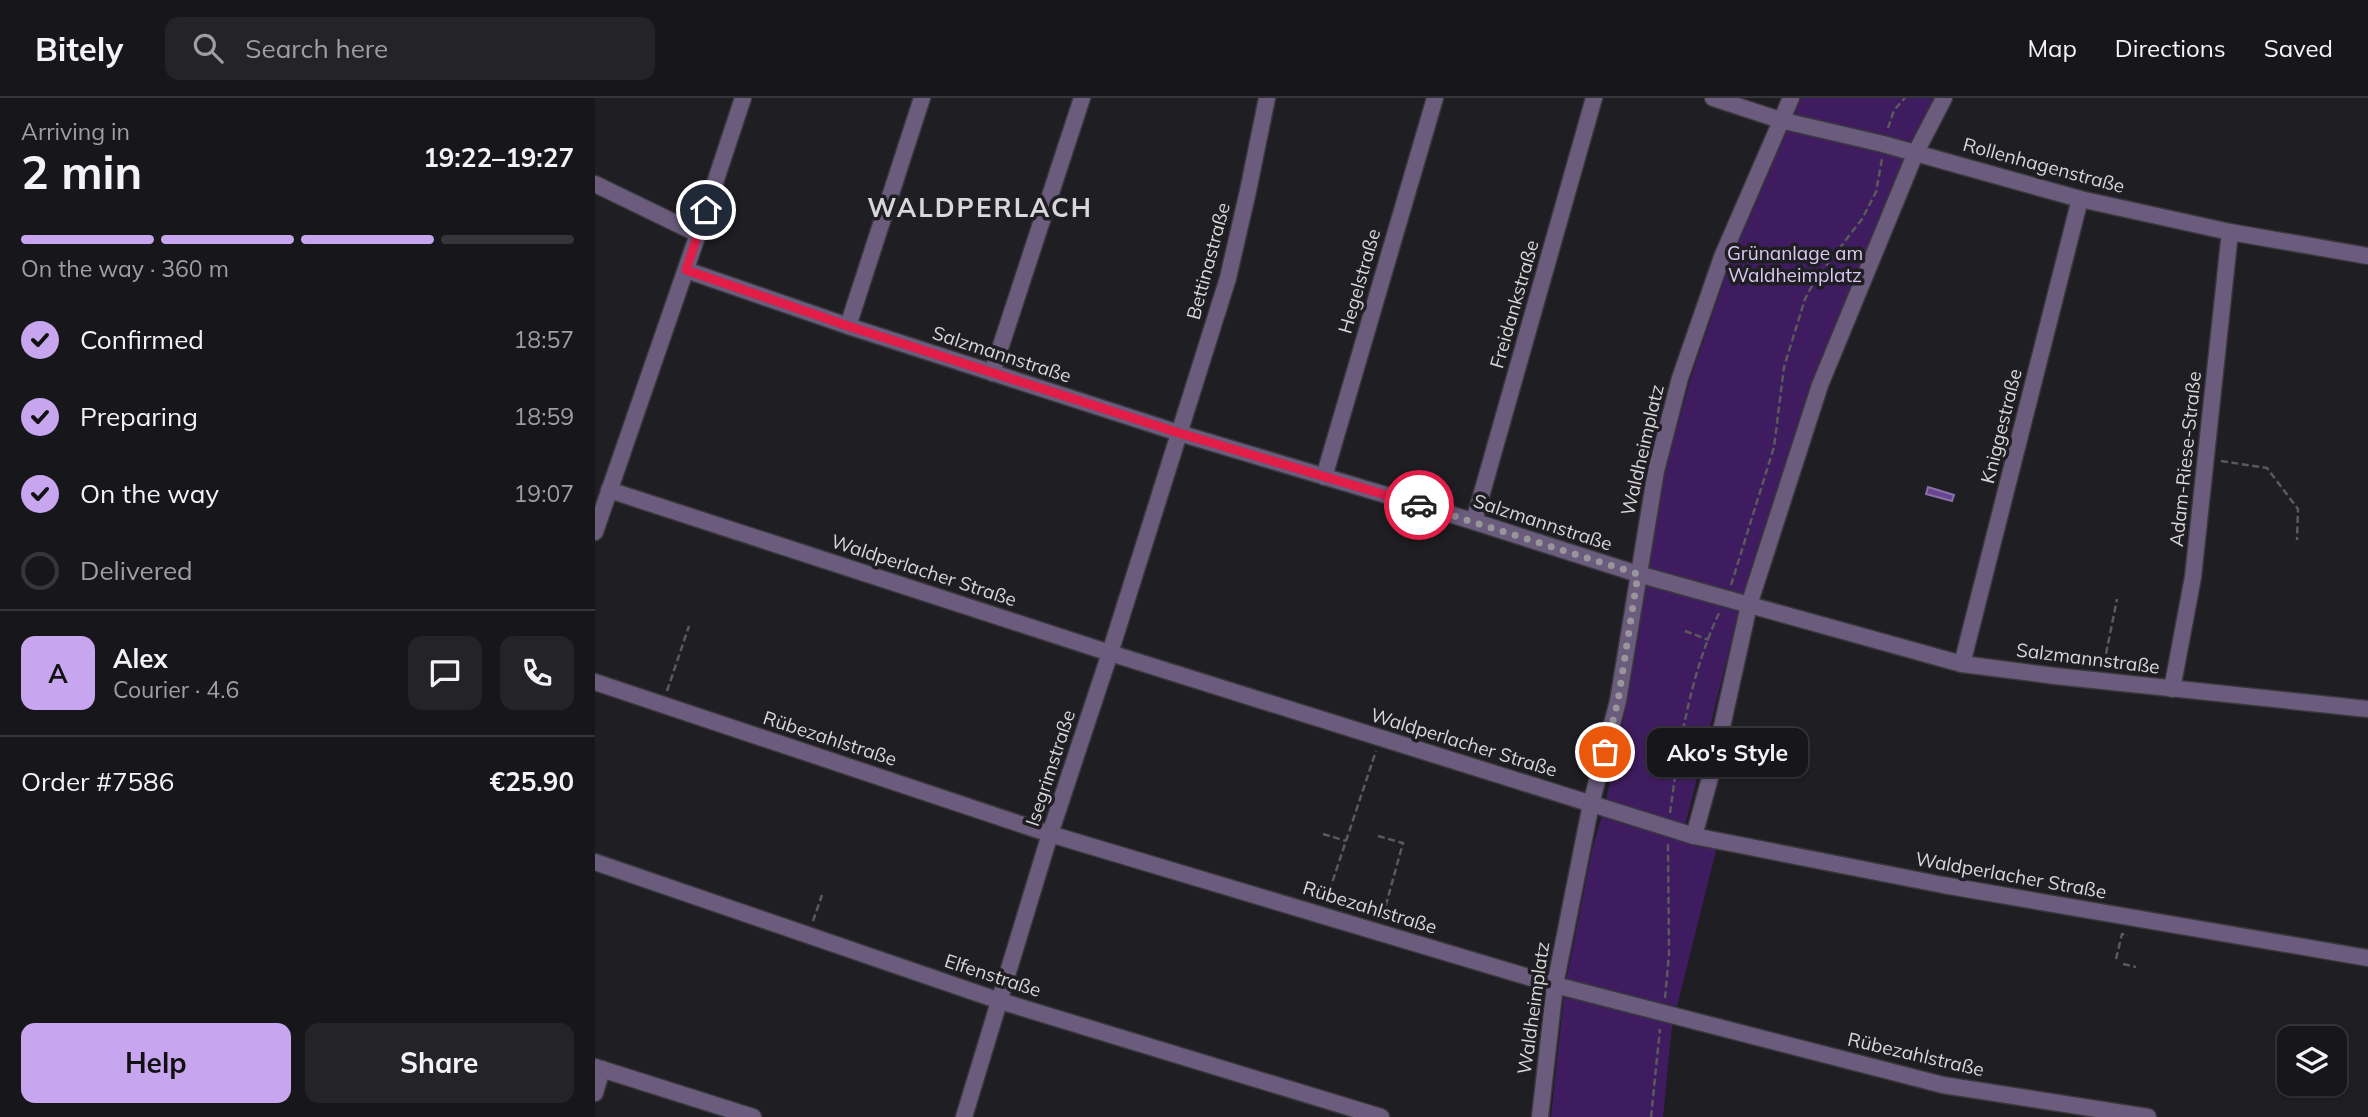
<!DOCTYPE html>
<html lang="en">
<head>
<meta charset="utf-8">
<style>
  :root { --surface:#17161a; --page:#242327; --text:#f1f3f6; --muted:#9e9fa2; --line:#363539; --accent:#c7a6ef }
  body { margin:0; font-family:Mulish,sans-serif; background:var(--page); color:var(--text); height:100vh; display:flex; flex-direction:column; font-size:26px; white-space:nowrap }
  * { box-sizing:border-box; margin:0 }
  p { font-size:23px; color:var(--muted) }
  .icon { flex:none; width:38px; height:38px; fill:none; stroke:currentColor; stroke-width:2; stroke-linecap:round; stroke-linejoin:round }
  .map { position:relative; flex:1; overflow:hidden }
  .drawer { display:flex; flex-direction:column; background:var(--surface); width:595px }
  .drawer>* { flex:none }
  .fabs { position:absolute; left:1682px; top:928px; display:grid; gap:14px }
  .fabs a { display:grid; place-items:center; width:70px; height:70px; border-radius:14px; background:var(--surface); box-shadow:0 2px 5px #0004,0 0 0 2px var(--line); font-size:35px }
  .pin { position:absolute; display:grid; place-items:center; width:60px; height:60px; color:#fff; margin:-30px; border:4px solid #fff; border-radius:50%; box-shadow:0 2px 7px #0007 }
  .courier { position:absolute; display:grid; place-items:center; width:70px; height:70px; margin:-35px; border:5px solid #e11d48; border-radius:50%; background:#fff; color:#222; box-shadow:0 2px 9px #0007 }
  .bubble { position:absolute; height:49px; border-radius:14px; background:var(--surface); box-shadow:0 2px 5px #0004,0 0 0 2px var(--line); font-size:23px; font-weight:700; line-height:49px; text-align:center }
  .overview em { font-style:normal; font-weight:700 }
  .overview div { display:flex; flex-direction:column-reverse }
  .overview { display:flex; align-items:center; justify-content:space-between; height:119px; padding:0 21px }
  h1 { font-size:46px; font-weight:700; line-height:52px }
  .bar { display:grid; grid-template-columns:repeat(4,1fr); gap:10px 7px; align-content:center; height:84px; padding:0 21px }
  .bar i { height:9px; border-radius:5px; background:var(--line) }
  .bar .current { background:var(--accent) }
  .bar p { grid-column:span 4 }
  .line { display:flex; align-items:center; gap:18px; padding:0 21px; border-top:2px solid var(--line) }
  .line div { flex:1 }
  .round { display:grid; place-items:center; flex:none; width:74px; height:74px; border-radius:14px; background:var(--page) }
  ol { padding:0 21px; list-style:none }
  li { display:flex; align-items:center; gap:21px; height:77px }
  li p { margin-inline-start:auto }
  li .icon { padding:7px; border-radius:50%; background:var(--accent); color:#111; stroke-width:4 }
  li:last-child { color:var(--muted) }
  li i { width:38px; height:38px; border:4px solid var(--line); border-radius:50% }
  .button { display:flex; gap:14px; margin-top:auto; padding:14px 21px }
  .button a { flex:1; height:80px; border-radius:14px; background:var(--accent); color:#111; font-size:28px; font-weight:700; line-height:80px; text-align:center }
  .button a+a { background:var(--page); color:var(--text) }
  header { display:flex; align-items:center; gap:42px; box-sizing:border-box; height:98px; padding:0 35px; background:var(--surface); border-bottom:2px solid var(--line) }
  header strong { font-size:33px }
  nav { display:flex; gap:38px; margin-inline-start:auto; font-size:24px }
  .search { width:490px; height:63px; background:var(--page); display:flex; align-items:center; gap:18px; box-sizing:border-box; padding:0 24px; border-radius:14px; color:var(--muted); font-size:26px }
  main { display:flex; flex:1; min-height:0 }
  .map>svg:first-child { display:block }
  .green { fill:#3f1c5f }
  .water { fill:#694490; stroke:#8b70a6; stroke-width:2 }
  .lines { fill:none; stroke-linecap:round; stroke-linejoin:round }
  .minor-casing { stroke:#39383c; stroke-width:19 }
  .path { stroke:#5a595c; stroke-width:2.5; stroke-dasharray:7 3.5; stroke-linecap:butt }
  .minor { stroke:#6b5c7e; stroke-width:16 }
  .done { stroke:#98969a; stroke-width:7; stroke-dasharray:0 12.6 }
  .route { stroke:#e11d48; stroke-width:9 }
  .labels { text-anchor:middle; stroke-width:7; stroke-linejoin:round; paint-order:stroke }
  .street-label { font-size:19px; fill:#d9d7da; stroke:#1f1e22 }
  .park-label { font-size:19px; fill:#dbc9f4; stroke:#1f1e22 }
  .district-label { font-size:26px; font-weight:bold; letter-spacing:2px; fill:#d9d7da; stroke:#1f1e22 }
</style>
</head>
<body>
<header>
<strong>Bitely</strong>
<div class="search"><svg class="icon" aria-label="search" viewBox="0 0 24 24"><circle cx="10" cy="10" r="6"/><path d="M15 15l6 6"/></svg>Search here</div>
<nav><a>Map</a><a>Directions</a><a>Saved</a></nav>
</header>
<main>
<section class="drawer">
<div class="overview"><div><h1>2 min</h1><p>Arriving in</p></div><em>19:22–19:27</em></div>
<div class="bar"><i class="current"></i><i class="current"></i><i class="current"></i><i></i><p>On the way · 360 m</p></div>
<ol>
<li><svg class="icon" aria-label="check" viewBox="0 0 24 24"><path d="M5 12l5 5 9-10"/></svg>Confirmed<p>18:57</p></li>
<li><svg class="icon" aria-label="check" viewBox="0 0 24 24"><path d="M5 12l5 5 9-10"/></svg>Preparing<p>18:59</p></li>
<li><svg class="icon" aria-label="check" viewBox="0 0 24 24"><path d="M5 12l5 5 9-10"/></svg>On the way<p>19:07</p></li>
<li><i></i>Delivered</li>
</ol>
<div class="line" style="height:126px"><b class="round" style="background:var(--accent);color:#111">A</b><div><b>Alex</b><p>Courier · 4.6</p></div><a class="round"><svg class="icon" aria-label="chat" viewBox="0 0 24 24"><path d="M4 5h16v11H9l-5 4z"/></svg></a><a class="round"><svg class="icon" aria-label="phone" viewBox="0 0 24 24"><path d="M5 4h4l2 5-3 2q2 4 5 5l2-3 5 2v4C11 20 4 13 5 4z"/></svg></a></div>
<div class="line" style="height:91px"><div>Order #7586</div><b>€25.90</b></div>
<div class="button"><a>Help</a><a>Share</a></div>
</section>
<div class="map">
<svg width="1773" height="1019" viewBox="0 0 1773 1019">
  <rect width="100%" height="100%" fill="#1f1e22"/>
  <path class="green" d="M 1206,0 L 1339,0 L 1320,37 L 1218,284 L 1141,525 L 1087,740 L 1122,749 L 1077,928 L 1068,1019 L 956,1019 L 970,889 L 997,752 L 1009,711 L 1032,604 L 1070,374 L 1095,282 L 1137,159 Z"/>
  <path class="water" d="M 1333,389 L 1359,397 L 1357,403 L 1331,396 Z"/>
  <g class="lines">
    <g class="minor-casing">
      <g id="minor">
        <path d="M 1118,0 L 1185,22 L 1288,46 L 1485,101 L 1635,134 L 1773,158"/>
        <path d="M 0,86 L 103,136"/>
        <path d="M 91,172 L 253,228 L 584,335 L 871,421 L 1043,476 L 1367,566 L 1460,578 L 1773,611"/>
        <path d="M 253,228 L 327,0"/>
        <path d="M 397,275 L 487,0"/>
        <path d="M 729,379 L 840,0"/>
        <path d="M 14,392 L 515,555 L 1099,738 L 1348,787 L 1773,860"/>
        <path d="M 879,423 L 999,0"/>
        <path d="M 0,434 L 103,136 L 148,0"/>
        <path d="M 1367,566 L 1485,101"/>
        <path d="M 0,584 L 455,736 L 960,887 L 1348,987 L 1553,1019"/>
        <path d="M 1577,591 L 1598,479 L 1635,134"/>
        <path d="M 1099,738 L 1118,669 L 1154,507 L 1225,287 L 1321,54 L 1349,0"/>
        <path d="M 0,764 L 405,903 L 786,1019"/>
        <path d="M 0,969 L 158,1019"/>
        <path d="M 0,995 L 7,971"/>
        <path d="M 369,1019 L 455,736 L 515,555 L 633,180 L 653,93 L 672,0"/>
        <path d="M 945,1019 L 960,887 L 996,706 L 1023,603 L 1061,373 L 1085,280 L 1127,159 L 1196,0"/>
      </g>
    </g>
    <g class="path">
      <path d="M 1293,30 L 1299,12 L 1310,0"/>
      <path d="M 1626,363 L 1672,370 L 1703,411 L 1702,442"/>
      <path d="M 1136,487 L 1179,349 L 1189,269 L 1210,201 L 1220,182 L 1267,121 L 1281,94 L 1287,61"/>
      <path d="M 1090,533 L 1114,542"/>
      <path d="M 1509,566 L 1522,501"/>
      <path d="M 72,593 L 94,528"/>
      <path d="M 1075,715 C 1084,648 1095,577 1124,515"/>
      <path d="M 728,736 L 751,743"/>
      <path d="M 783,738 L 808,745 L 787,821"/>
      <path d="M 731,803 L 781,653"/>
      <path d="M 218,823 L 227,797"/>
      <path d="M 1521,861 L 1527,836 L 1533,837"/>
      <path d="M 1528,866 L 1541,869"/>
      <path d="M 1070,900 L 1074,856 L 1073,746"/>
      <path d="M 1056,1019 L 1065,931"/>
    </g>
    <use href="#minor" class="minor"/>
  </g>
  <g class="lines">
    <path class="done" d="M 824,407 L 1043,476 L 1023,603 L 1010,654"/>
    <path class="route" d="M 111,112 L 91,172 L 253,228 L 584,335 L 824,407"/>
  </g>
  <g class="labels">
    <g class="street-label">
      <text transform="translate(1449 67) rotate(15)" y="7">Rollenhagenstraße</text>
      <text transform="translate(613 163) rotate(-75)" y="7">Bettinastraße</text>
      <text transform="translate(764 183) rotate(-74)" y="7">Hegelstraße</text>
      <text transform="translate(919 206) rotate(-74)" y="7">Freidankstraße</text>
      <text transform="translate(407 256) rotate(18)" y="7">Salzmannstraße</text>
      <text transform="translate(1406 328) rotate(-76)" y="7">Kniggestraße</text>
      <text transform="translate(1047 352) rotate(-77)" y="7">Waldheimplatz</text>
      <text transform="translate(1590 361) rotate(-84)" y="7">Adam-Riese-Straße</text>
      <text transform="translate(948 424) rotate(18)" y="7">Salzmannstraße</text>
      <text transform="translate(329 472) rotate(18)" y="7">Waldperlacher Straße</text>
      <text transform="translate(1493 560) rotate(7)" y="7">Salzmannstraße</text>
      <text transform="translate(235 640) rotate(18)" y="7">Rübezahlstraße</text>
      <text transform="translate(869 644) rotate(17)" y="7">Waldperlacher Straße</text>
      <text transform="translate(455 670) rotate(-72)" y="7">Isegrimstraße</text>
      <text transform="translate(1416 777) rotate(10)" y="7">Waldperlacher Straße</text>
      <text transform="translate(775 809) rotate(17)" y="7">Rübezahlstraße</text>
      <text transform="translate(398 877) rotate(18)" y="7">Elfenstraße</text>
      <text transform="translate(938 910) rotate(-82)" y="7">Waldheimplatz</text>
      <text transform="translate(1321 956) rotate(13)" y="7">Rübezahlstraße</text>
    </g>
    <g class="park-label">
      <text x="1200" y="162">Grünanlage am<tspan x="1200" dy="22">Waldheimplatz</tspan></text>
    </g>
    <g class="district-label">
      <text x="385" y="119">WALDPERLACH</text>
    </g>
  </g>
</svg>
<div class="fabs">
<a><svg class="icon" aria-label="layers" viewBox="0 0 24 24"><path d="M12 4l9 5-9 5-9-5zM3 14l9 5 9-5"/></svg></a>
</div>
<div class="pin" style="left:1010px;top:654px;background:#ea580c"><svg class="icon" aria-label="bag" viewBox="0 0 24 24"><path d="M5 8h14l-1 12H6zM9 8a3 3 0 0 1 6 0"/></svg></div>
<div class="pin" style="left:111px;top:112px;background:#1f2937"><svg class="icon" aria-label="home" viewBox="0 0 24 24"><path d="M3 11l9-7 9 7M6 9v11h12V9"/></svg></div>
<div class="courier" style="left:824px;top:407px"><svg class="icon" aria-label="car" viewBox="0 0 24 24"><path d="M5 17H2v-5l4-1 3-4h7l3 4 3 1v5h-3M9 17h6M6 11h13"/><circle cx="7" cy="17" r="2"/><circle cx="17" cy="17" r="2"/></svg></div>
<div class="bubble" style="left:1052px;top:630px;width:161px">Ako's Style</div>
</div>
</main>
</body>
</html>
